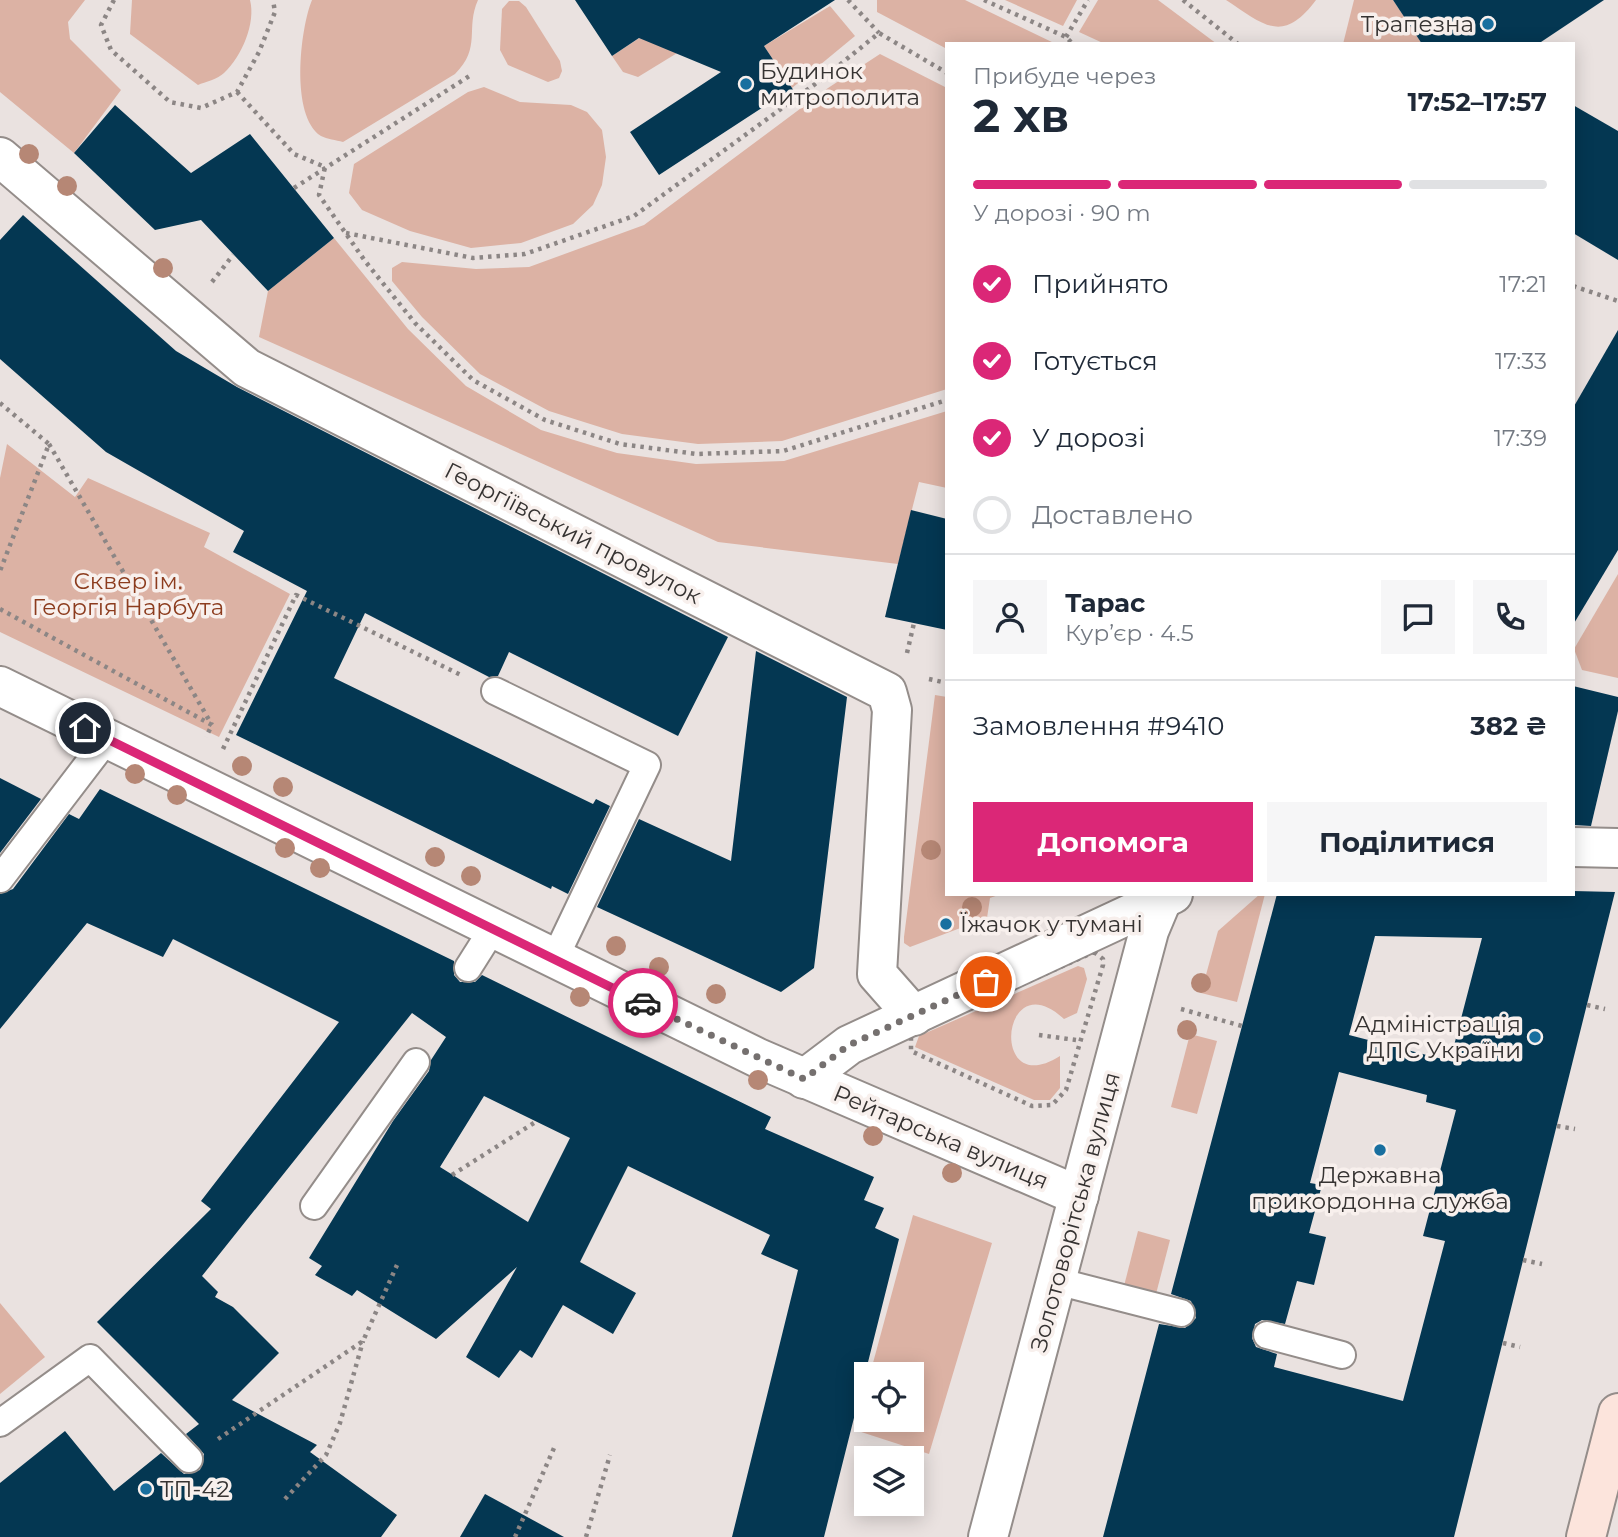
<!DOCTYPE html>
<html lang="uk">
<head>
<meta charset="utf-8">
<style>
  :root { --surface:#fff; --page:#f6f6f7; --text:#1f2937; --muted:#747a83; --line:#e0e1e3; --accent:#db2777 }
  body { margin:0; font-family:Montserrat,sans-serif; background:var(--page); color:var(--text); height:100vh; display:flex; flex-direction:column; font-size:26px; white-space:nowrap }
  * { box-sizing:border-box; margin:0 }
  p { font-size:23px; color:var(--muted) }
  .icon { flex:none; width:38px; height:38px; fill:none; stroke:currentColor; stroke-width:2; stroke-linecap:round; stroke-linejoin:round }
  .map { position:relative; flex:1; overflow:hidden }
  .panel { position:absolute; left:945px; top:42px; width:630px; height:854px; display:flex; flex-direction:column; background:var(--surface); border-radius:0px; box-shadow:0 4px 18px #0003 }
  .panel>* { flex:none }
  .fabs { position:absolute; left:854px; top:1362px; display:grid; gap:14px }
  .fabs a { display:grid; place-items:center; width:70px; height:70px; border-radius:0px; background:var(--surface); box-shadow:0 4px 18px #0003; font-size:35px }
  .pin { position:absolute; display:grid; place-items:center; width:60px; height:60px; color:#fff; margin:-30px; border:4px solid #fff; border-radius:50%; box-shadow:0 2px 7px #0007 }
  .courier { position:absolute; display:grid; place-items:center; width:70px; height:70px; margin:-35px; border:5px solid #db2777; border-radius:50%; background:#fff; color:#222; box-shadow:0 2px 9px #0007 }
  .summary em { font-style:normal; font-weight:700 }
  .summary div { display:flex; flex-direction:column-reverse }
  .summary { display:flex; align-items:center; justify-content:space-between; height:119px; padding:0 28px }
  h1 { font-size:46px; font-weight:700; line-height:52px }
  .bar { display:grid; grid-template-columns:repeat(4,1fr); gap:10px 7px; align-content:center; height:84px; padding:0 28px }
  .bar i { height:9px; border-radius:5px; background:var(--line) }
  .bar .selected { background:var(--accent) }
  .bar p { grid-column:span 4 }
  .line { display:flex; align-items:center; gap:18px; padding:0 28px; border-top:2px solid var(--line) }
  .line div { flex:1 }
  .round { display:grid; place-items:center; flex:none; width:74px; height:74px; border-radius:0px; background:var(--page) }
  ol { padding:0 28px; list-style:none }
  li { display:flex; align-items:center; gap:21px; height:77px }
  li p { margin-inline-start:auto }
  li .icon { padding:7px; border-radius:50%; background:var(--accent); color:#fff; stroke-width:4 }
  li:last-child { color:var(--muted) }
  li i { width:38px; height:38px; border:4px solid var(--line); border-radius:50% }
  .button { display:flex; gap:14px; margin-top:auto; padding:14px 28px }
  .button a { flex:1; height:80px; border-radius:0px; background:var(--accent); color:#fff; font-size:28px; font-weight:700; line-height:80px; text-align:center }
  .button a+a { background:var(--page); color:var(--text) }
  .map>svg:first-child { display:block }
  .green { fill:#dcb2a4 }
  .building { fill:#043752; fill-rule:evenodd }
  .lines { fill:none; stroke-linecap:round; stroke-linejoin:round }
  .service-casing { stroke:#948d8a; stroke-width:30 }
  .minor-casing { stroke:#948d8a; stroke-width:42 }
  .secondary-casing { stroke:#948d8a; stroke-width:42 }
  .path { stroke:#8c8685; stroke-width:4.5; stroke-dasharray:3.5 5; stroke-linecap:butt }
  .service { stroke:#fff; stroke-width:26 }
  .minor { stroke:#fff; stroke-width:38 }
  .secondary { stroke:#fce4dc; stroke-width:38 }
  .tree { fill:#b68775 }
  .done { stroke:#75706f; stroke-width:7; stroke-dasharray:0 12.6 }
  .route { stroke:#db2777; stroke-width:9 }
  .poi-dot { fill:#196f9f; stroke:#f8f0ed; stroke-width:2.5 }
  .labels { text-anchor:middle; stroke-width:7; stroke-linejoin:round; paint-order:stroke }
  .poi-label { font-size:23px; fill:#363332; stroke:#f8f0ed; text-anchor:start }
  .street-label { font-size:23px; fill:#363332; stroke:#f8f0ed }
  .park-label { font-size:23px; fill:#8c3c1e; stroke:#f8f0ed }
</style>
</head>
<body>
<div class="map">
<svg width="1618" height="1537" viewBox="0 0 1618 1537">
  <rect width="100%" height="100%" fill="#eae2e0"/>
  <g class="green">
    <path d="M 0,0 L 85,0 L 68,22 L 70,39 L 121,90 L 74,153 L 0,92 Z"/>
    <path d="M 132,0 L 250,0 C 256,23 242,56 224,73 C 218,79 205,82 198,85 L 130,34 Z"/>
    <path d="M 312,0 L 478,0 C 465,29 482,47 455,74 L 343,142 C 336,140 327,139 321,136 C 290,116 300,29 312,0 Z"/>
    <path d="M 877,0 L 965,0 L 1056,44 L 947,44 L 947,49 L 877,12 Z"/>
    <path d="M 1005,0 L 1077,0 L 1063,26 Z"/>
    <path d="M 1098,0 L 1158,0 L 1217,44 L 1105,44 L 1079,32 Z"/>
    <path d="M 1226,0 L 1316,0 C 1283,44 1265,26 1226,0 Z"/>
    <path d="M 1354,0 L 1393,0 L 1422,44 L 1343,44 Z"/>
    <path d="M 509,1 L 519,1 L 526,7 L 560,61 L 562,71 L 559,78 L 548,82 L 508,65 L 500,50 L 502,9 Z"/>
    <path d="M 830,6 L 855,36 L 792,88 L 764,46 Z"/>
    <path d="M 644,35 L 687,47 L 638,77 L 623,72 L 612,56 Z"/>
    <path d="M 880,54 L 947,88 L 947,389 L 782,441 L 698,444 L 622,434 L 549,411 L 480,374 L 422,317 L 392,281 L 392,268 L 402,262 L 476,269 L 529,267 L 644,225 L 828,88 Z"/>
    <path d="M 484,87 L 520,102 L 571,105 L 587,112 L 602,130 L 606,157 L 602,185 L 593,205 L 573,224 L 521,243 L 471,248 L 410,231 L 362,210 L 349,193 L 354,164 L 468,92 Z"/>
    <path d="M 334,238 L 408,329 L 466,386 L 541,430 L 617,453 L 696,464 L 784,461 L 947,411 L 947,488 L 919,482 L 898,564 L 718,542 L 259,337 L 268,291 Z"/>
    <path d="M 7,444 L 75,497 L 88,478 L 210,533 L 204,547 L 290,594 L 219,737 L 0,632 L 0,478 Z"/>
    <path d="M 1618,574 L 1618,678 L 1582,670 L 1574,649 Z"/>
    <path d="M 935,695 L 947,697 L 947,894 L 1001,894 L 990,898 L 987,918 L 910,947 L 904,943 L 904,937 Z"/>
    <path d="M 1260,894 L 1265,894 L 1237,1002 L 1201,993 L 1218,931 Z"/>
    <path d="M 1078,966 L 1084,968 L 1087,979 L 1077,1013 L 1064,1019 C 1001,960 988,1102 1060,1056 L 1060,1088 L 1050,1100 L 1034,1100 L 915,1047 L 919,1036 Z"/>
    <path d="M 1190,1034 L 1217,1041 L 1197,1114 L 1171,1107 Z"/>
    <path d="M 913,1215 L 992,1243 L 929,1454 L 855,1430 L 866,1390 L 866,1419 L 912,1419 L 912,1374 L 870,1374 Z"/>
    <path d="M 1138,1231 L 1170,1240 L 1156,1294 L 1124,1286 Z"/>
    <path d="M 0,1303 L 45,1357 L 0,1394 Z"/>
  </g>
  <g class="building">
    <path d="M 575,0 L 835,0 L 764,46 L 804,106 L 780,96 L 659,175 L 630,132 L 721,72 L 639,38 L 612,56 Z"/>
    <path d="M 1393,0 L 1604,0 L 1538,44 L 1422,44 Z"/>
    <path d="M 115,105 L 191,173 L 250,134 L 334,238 L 268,291 L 201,220 L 155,230 L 74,153 Z"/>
    <path d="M 1573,105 L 1618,131 L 1618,260 L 1573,233 Z"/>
    <path d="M 23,215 L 176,351 L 237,387 L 728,637 L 678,736 L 509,652 L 498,676 L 489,677 L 365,613 L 334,678 L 593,804 L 596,799 L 610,806 L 568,894 L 552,886 L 551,889 L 236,735 L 307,591 L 233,552 L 244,531 L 106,452 L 0,359 L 0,240 Z"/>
    <path d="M 1618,330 L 1618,550 L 1573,625 L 1573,408 Z"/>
    <path d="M 911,510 L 947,519 L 947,630 L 885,617 Z"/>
    <path d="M 756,651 L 847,697 L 814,968 L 781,992 L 597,907 L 639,819 L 731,861 Z"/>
    <path d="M 1573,686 L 1618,697 L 1618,711 L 1591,826 L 1573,825 Z"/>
    <path d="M 0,778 L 41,799 L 0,853 Z"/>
    <path d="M 100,789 L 454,961 L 454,975 L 460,982 L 475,982 L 482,975 L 771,1117 L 765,1129 L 874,1177 L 864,1200 L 884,1208 L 875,1228 L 899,1239 L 824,1537 L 732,1537 L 798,1270 L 761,1254 L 770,1235 L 628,1166 L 580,1262 L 636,1293 L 613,1334 L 563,1305 L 532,1358 L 520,1350 L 499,1378 L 466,1357 L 517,1267 L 436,1339 L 357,1290 L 352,1296 L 315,1275 L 322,1266 L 309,1258 L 393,1121 L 429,1071 L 431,1060 L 446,1037 L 412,1013 L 202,1276 L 218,1292 L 215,1297 L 233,1307 L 279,1353 L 232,1400 L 317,1445 L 310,1452 L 397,1515 L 381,1537 L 0,1537 L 0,1483 L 65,1431 L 114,1491 L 161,1453 L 184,1474 L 200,1470 L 204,1454 L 186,1434 L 199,1424 L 97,1322 L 211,1209 L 201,1201 L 339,1022 L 173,939 L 163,957 L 87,923 L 0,1029 L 0,894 L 13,889 L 69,814 L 79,819 ZM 484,1096 L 570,1138 L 528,1222 L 440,1167 Z"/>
    <path d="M 1573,891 L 1615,892 L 1454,1537 L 1103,1537 L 1159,1324 L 1185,1328 L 1196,1318 L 1191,1301 L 1171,1294 L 1277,894 L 1573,894 ZM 1375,936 L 1482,938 L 1450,1061 L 1349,1035 ZM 1339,1072 L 1427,1095 L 1426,1102 L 1456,1110 L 1423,1236 L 1445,1241 L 1403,1401 L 1274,1367 L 1277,1354 L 1256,1347 L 1252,1338 L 1255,1324 L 1262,1320 L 1285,1324 L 1297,1281 L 1314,1285 L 1326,1237 L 1309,1233 L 1322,1185 L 1310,1183 Z"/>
    <path d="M 485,1494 L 564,1537 L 460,1537 Z"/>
  </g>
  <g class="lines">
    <g class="service-casing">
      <g id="service">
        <path d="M 495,691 L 647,765 L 554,960"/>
        <path d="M 0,879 L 107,739"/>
        <path d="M 468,968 L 492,930"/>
        <path d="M 314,1206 L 416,1062"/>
        <path d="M 1056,1281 L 1181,1313"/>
        <path d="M 1267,1335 L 1342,1355"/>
        <path d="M 0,1423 L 90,1358 L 189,1459"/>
      </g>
    </g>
    <g class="minor-casing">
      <g id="minor">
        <path d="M 0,157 L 247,368 L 887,692 L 892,710 L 877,974 L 914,1016"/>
        <path d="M 0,686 L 758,1058 L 1079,1196"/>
        <path d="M 1573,847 L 1618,848"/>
        <path d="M 804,1079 L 849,1045 L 1173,894"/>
        <path d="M 988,1537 L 1149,931 L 1162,900"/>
      </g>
    </g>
    <g class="secondary-casing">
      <path id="secondary" d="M 1586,1537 L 1618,1413"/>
    </g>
    <g class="path">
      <path d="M 114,0 L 101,25 L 111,50 L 170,102 L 201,108 L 237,92 L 259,52 L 275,12 L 273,0"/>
      <path d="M 848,0 L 879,33"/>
      <path d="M 984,0 L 1066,37 L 1073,44"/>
      <path d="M 1183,0 L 1238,44"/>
      <path d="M 1066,37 L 1088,0"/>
      <path d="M 237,92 L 294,154 L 325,167 L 319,195 L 365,261 L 415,323 L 473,380 L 545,420 L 620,444 L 697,454 L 783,451 L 947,400"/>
      <path d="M 294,188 L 471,75"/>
      <path d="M 346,233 L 473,258 L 525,254 L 634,216 L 822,79 L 879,33 L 947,73"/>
      <path d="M 212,282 L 233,255"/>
      <path d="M 1573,286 L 1618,301"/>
      <path d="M 0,403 L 49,444 L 0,571"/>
      <path d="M 49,444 L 212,725"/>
      <path d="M 0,609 L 212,725 L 206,737"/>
      <path d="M 907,653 L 914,623"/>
      <path d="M 929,679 L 947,683"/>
      <path d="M 223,749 L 296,595 L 463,676"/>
      <path d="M 1094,952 L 1103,959 L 1103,965 L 1066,1090 L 1052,1105 L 1032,1106 L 911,1051 L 911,1036 L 917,1031 Z"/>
      <path d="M 1587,1005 L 1605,1009"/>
      <path d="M 1181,1009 L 1242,1026"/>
      <path d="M 1039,1035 L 1076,1040"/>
      <path d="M 1557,1126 L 1575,1129"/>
      <path d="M 452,1175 L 537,1121"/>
      <path d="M 1523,1260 L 1542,1264"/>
      <path d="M 1503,1343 L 1520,1347"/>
      <path d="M 218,1439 L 363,1341 L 397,1265"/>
      <path d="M 285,1499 L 326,1455 L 340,1423 L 363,1341"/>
      <path d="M 515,1537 L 554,1448"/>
      <path d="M 586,1537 L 610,1455"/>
    </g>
    <use href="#service" class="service"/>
    <use href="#minor" class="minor"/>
    <use href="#secondary" class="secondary"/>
  </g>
  <g class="tree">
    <circle cx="29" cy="154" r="10"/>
    <circle cx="67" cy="186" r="10"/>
    <circle cx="163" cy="268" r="10"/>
    <circle cx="242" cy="766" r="10"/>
    <circle cx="135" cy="774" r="10"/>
    <circle cx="283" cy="787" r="10"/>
    <circle cx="177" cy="795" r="10"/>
    <circle cx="285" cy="848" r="10"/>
    <circle cx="931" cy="850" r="10"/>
    <circle cx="435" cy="857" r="10"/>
    <circle cx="320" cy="868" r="10"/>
    <circle cx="471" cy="876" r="10"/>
    <circle cx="972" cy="907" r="10"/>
    <circle cx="616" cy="946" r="10"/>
    <circle cx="659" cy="967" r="10"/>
    <circle cx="1201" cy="983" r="10"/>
    <circle cx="716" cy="994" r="10"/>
    <circle cx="580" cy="997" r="10"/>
    <circle cx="1187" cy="1030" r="10"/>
    <circle cx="758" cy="1080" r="10"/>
    <circle cx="873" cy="1136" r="10"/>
    <circle cx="952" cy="1173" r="10"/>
  </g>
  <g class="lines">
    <path class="done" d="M 643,1003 L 804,1079 L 849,1045 L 986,982"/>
    <path class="route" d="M 85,728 L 643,1003"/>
  </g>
  <g class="poi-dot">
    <circle cx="1488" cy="24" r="7"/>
    <circle cx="746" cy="84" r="7"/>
    <circle cx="946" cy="924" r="7"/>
    <circle cx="1535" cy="1037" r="7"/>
    <circle cx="1380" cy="1150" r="7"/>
    <circle cx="146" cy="1489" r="7"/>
  </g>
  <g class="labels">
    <g class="poi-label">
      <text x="1474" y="32" text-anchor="end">Трапезна</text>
      <text x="760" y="79">Будинок<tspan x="760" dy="26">митрополита</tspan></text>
      <text x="960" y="932">Їжачок у тумані</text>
      <text x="1521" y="1032" text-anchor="end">Адміністрація<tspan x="1521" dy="26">ДПС України</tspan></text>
      <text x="1380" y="1183" text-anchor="middle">Державна<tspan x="1380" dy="26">прикордонна служба</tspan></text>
      <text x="160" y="1497">ТП-42</text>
    </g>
    <g class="street-label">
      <text transform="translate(573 533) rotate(27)" y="8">Георгіївський провулок</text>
      <text transform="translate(941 1137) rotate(23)" y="8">Рейтарська вулиця</text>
      <text transform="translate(1075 1212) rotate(-75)" y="8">Золотоворітська вулиця</text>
    </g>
    <g class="park-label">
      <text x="128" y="589">Сквер ім.<tspan x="128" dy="26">Георгія Нарбута</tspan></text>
    </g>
  </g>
</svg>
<div class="fabs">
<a><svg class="icon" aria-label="locate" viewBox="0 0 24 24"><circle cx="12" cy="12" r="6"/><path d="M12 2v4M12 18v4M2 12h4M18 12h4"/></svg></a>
<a><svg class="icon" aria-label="layers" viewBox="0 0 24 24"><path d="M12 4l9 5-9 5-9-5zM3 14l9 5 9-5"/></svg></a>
</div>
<div class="pin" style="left:986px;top:982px;background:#ea580c"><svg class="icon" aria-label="bag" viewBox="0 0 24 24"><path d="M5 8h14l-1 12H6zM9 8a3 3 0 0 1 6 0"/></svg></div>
<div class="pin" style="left:85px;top:728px;background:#1f2937"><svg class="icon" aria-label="home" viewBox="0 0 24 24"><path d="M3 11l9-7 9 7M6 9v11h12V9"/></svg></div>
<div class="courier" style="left:643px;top:1003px"><svg class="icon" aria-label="car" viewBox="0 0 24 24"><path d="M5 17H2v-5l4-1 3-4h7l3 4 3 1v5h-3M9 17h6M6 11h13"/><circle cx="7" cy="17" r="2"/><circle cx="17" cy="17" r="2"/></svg></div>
<section class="panel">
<div class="summary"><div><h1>2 хв</h1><p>Прибуде через</p></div><em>17:52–17:57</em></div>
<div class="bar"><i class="selected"></i><i class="selected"></i><i class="selected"></i><i></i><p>У дорозі · 90 m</p></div>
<ol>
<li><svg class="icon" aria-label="check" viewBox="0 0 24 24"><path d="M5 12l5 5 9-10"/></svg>Прийнято<p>17:21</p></li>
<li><svg class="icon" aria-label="check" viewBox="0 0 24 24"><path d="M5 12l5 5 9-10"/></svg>Готується<p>17:33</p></li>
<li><svg class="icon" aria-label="check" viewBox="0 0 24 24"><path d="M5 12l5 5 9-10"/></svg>У дорозі<p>17:39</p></li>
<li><i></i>Доставлено</li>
</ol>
<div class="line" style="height:126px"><a class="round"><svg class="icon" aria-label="person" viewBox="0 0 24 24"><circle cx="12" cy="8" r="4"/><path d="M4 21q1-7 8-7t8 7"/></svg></a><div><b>Тарас</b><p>Кур’єр · 4.5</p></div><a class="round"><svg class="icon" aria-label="chat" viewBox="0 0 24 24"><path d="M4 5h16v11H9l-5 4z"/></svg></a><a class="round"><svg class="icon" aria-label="phone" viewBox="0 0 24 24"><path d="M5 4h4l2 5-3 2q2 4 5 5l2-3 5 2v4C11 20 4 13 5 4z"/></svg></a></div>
<div class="line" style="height:91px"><div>Замовлення #9410</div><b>382 ₴</b></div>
<div class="button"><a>Допомога</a><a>Поділитися</a></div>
</section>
</div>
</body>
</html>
